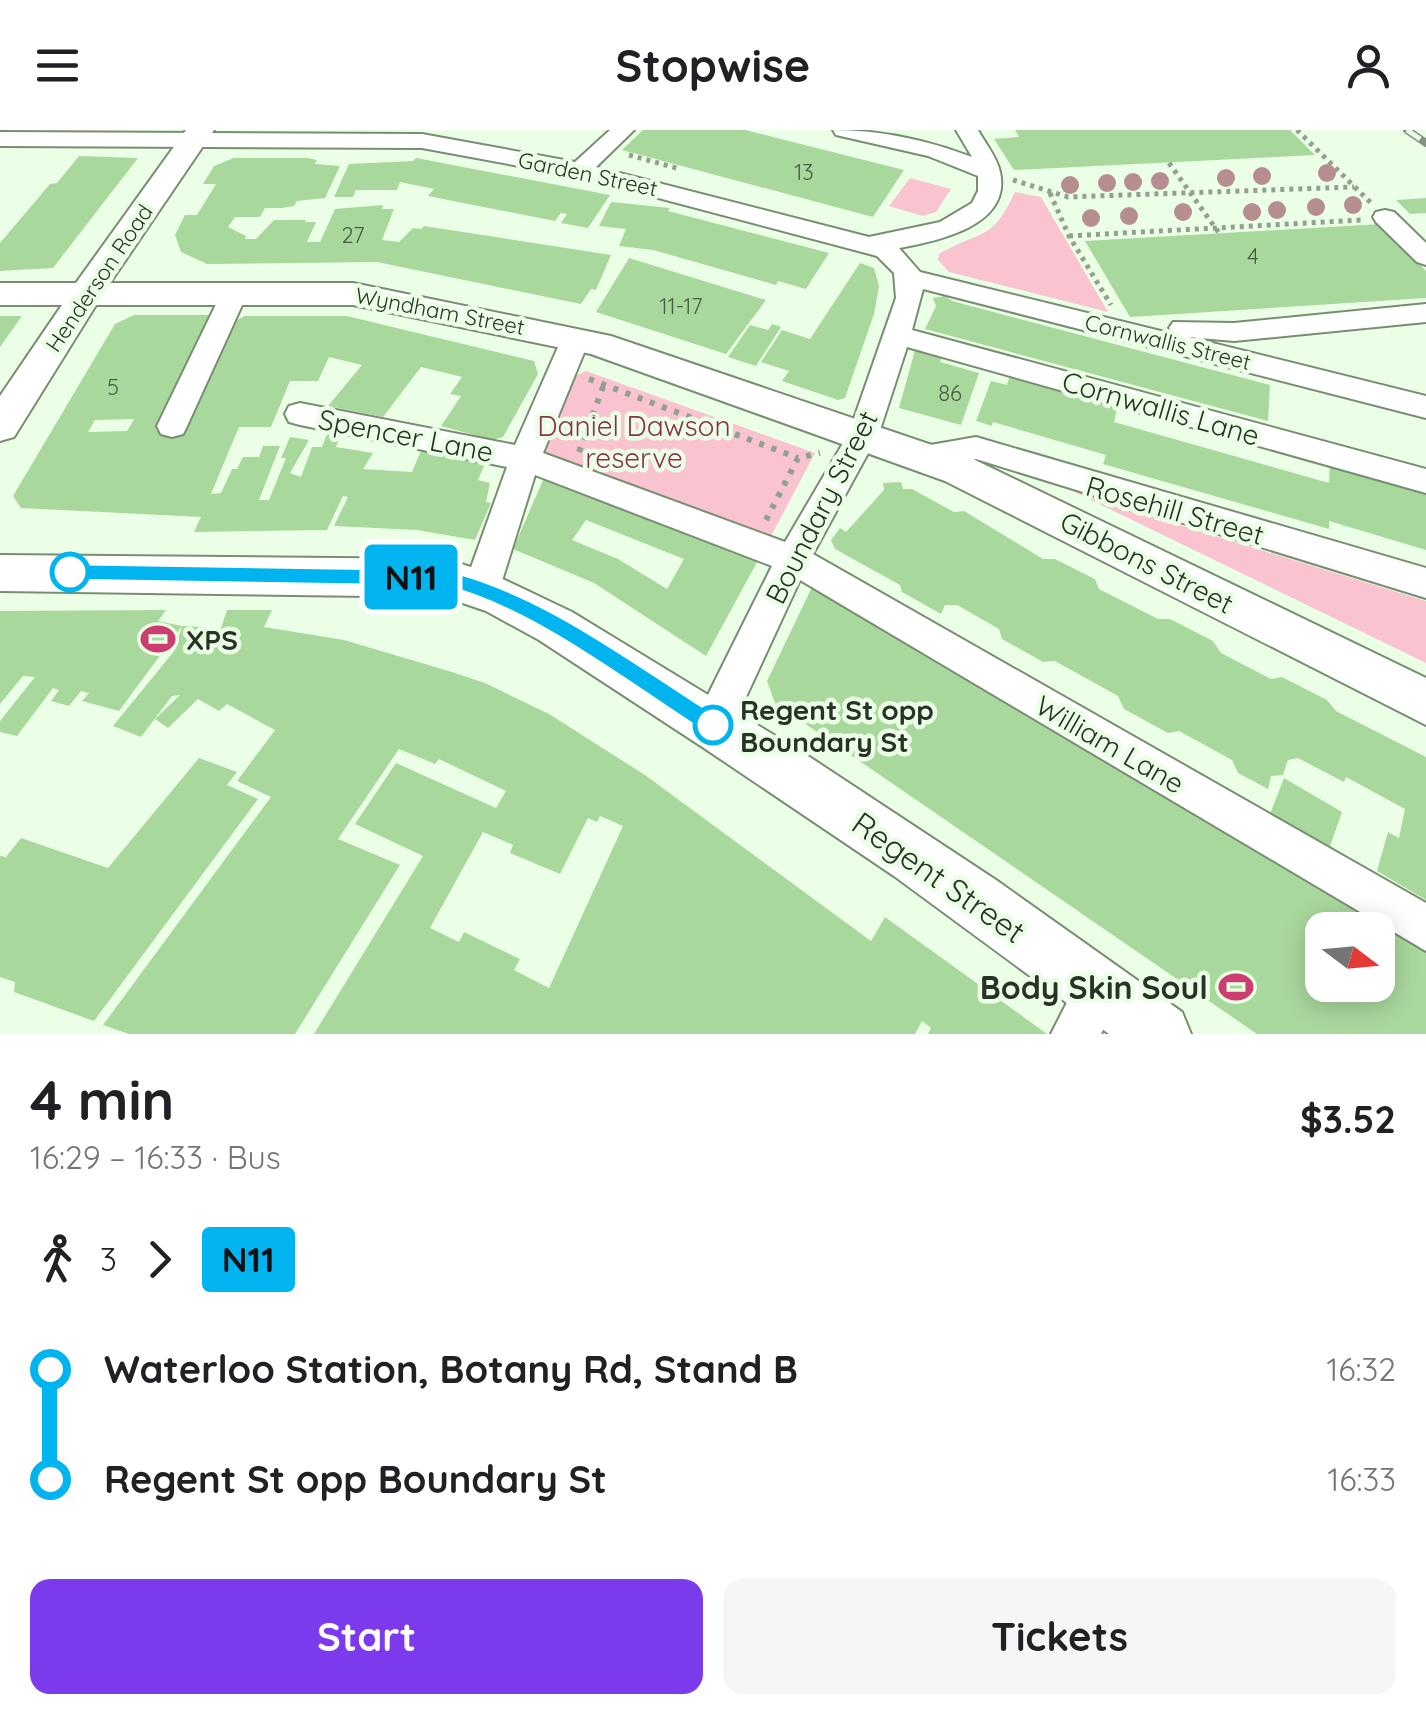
<!DOCTYPE html>
<html lang="en">
<head>
<meta charset="utf-8">
<style>
	:root { --surface:#fff; --page:#f6f6f6; --text:#202124; --muted:#757577; --accent:#7c3aed }
	body { margin:0; font-family:Quicksand,sans-serif; background:var(--page); color:var(--text); height:100vh; display:flex; flex-direction:column; font-size:38px; white-space:nowrap }
	* { box-sizing:border-box; margin:0 }
	p { font-size:32px; color:var(--muted) }
	.icon { flex:none; width:55px; height:55px; fill:none; stroke:currentColor; stroke-width:2; stroke-linecap:round; stroke-linejoin:round }
	.map { position:relative; height:904px; overflow:hidden }
	.details { display:flex; flex-direction:column; background:var(--surface); flex:1 }
	.details>* { flex:none }
	.badge { padding:0 20px; border-radius:8px; font-size:35px; line-height:65px }
	.needle { width:65px; rotate:106deg }
	.fabs { position:absolute; left:1305px; top:782px; display:grid; gap:20px }
	.fabs a { display:grid; place-items:center; width:90px; height:90px; border-radius:20px; background:var(--surface); box-shadow:0 5px 25px #0003; font-size:50px }
	.map>.badge { position:absolute; translate:-50% -50%; box-shadow:0 0 0 5px #fff }
	.legs { display:flex; align-items:center; gap:15px; height:110px; padding:0 30px; font-size:32px }
	.legs p { margin-inline-start:auto }
	.head { display:flex; align-items:center; justify-content:space-between; height:170px; padding:0 30px }
	h1 { font-size:55px; font-weight:700; line-height:75px }
	.cta { display:flex; gap:20px; margin-top:auto; padding:20px 30px }
	.cta a { flex:1; height:115px; border-radius:20px; background:var(--accent); color:#fff; font-size:40px; font-weight:700; line-height:115px; text-align:center }
	.cta a+a { background:var(--page); color:var(--text) }
	ul { padding:0 30px; list-style:none }
	li { display:flex; align-items:center; gap:35px; height:110px; font-size:38px }
	li i { display:grid; place-items:center; width:15px; height:100%; margin:0 12px; background:currentColor }
	li i::after { content:''; width:25px; height:25px; margin:-12px; border:8px solid; border-radius:50%; background:var(--surface) }
	li p { margin-inline-start:auto }
	li:first-child i { background:linear-gradient(#0000 50%,currentColor 0) }
	li:last-child i { background:linear-gradient(currentColor 50%,#0000 0) }
	header { display:flex; justify-content:space-between; align-items:center; height:130px; padding:0 30px; background:var(--surface); font-size:45px; font-weight:700 }
	.map>svg:first-child { display:block }
</style>
</head>
<body>
<header><svg class="icon" aria-label="menu" viewBox="0 0 24 24"><path d="M4 6h16M4 12h16M4 18h16"/></svg>Stopwise<svg class="icon" aria-label="person" viewBox="0 0 24 24"><circle cx="12" cy="8" r="4"/><path d="M4 21q1-7 8-7t8 7"/></svg></header>
<div class="map">
<svg width="1426" height="904" viewBox="0 0 1426 904">
	<rect width="100%" height="100%" fill="#ebffe6"/>
	<!-- green -->
	<g fill="#f9c4d0">
		<polygon points="910,48 951,59 936,82 923,86 889,76"/>
		<path d="M1015,62l26,5 67,115 -159,-40 -11,-12 1,-6c43,-25 52,-11 76,-62z"/>
		<polygon points="586,241 815,323 769,410 548,333 542,322 575,246"/>
		<polygon points="1052,351 1138,382 1426,471 1426,533"/>
	</g>
	<!-- building -->
	<g fill="#a9d89d" fill-rule="evenodd">
		<polygon points="643,0 745,0 904,40 873,87 622,20"/>
		<polygon points="1015,0 1290,0 1315,25 1014,40 994,9 1019,7"/>
		<polygon points="79,26 138,28 53,138 0,141 0,113 50,54 57,53"/>
		<polygon points="234,28 307,28 317,30 315,34 340,36 325,68 297,71 294,76 282,78 265,78 260,87 235,87 228,97 246,106 245,109 256,109 274,90 306,90 305,92 316,92 307,112 320,112 335,79 383,75 382,79 394,79 382,110 399,112 413,98 421,99 424,96 611,125 596,160 591,159 581,174 377,132 207,134 181,122 175,105 185,85 197,85 216,54 203,54 214,36"/>
		<polygon points="416,28 610,65 588,98 561,93 567,84 561,83 555,91 428,66 434,59 400,52 397,60 356,60 353,67 334,67 349,34 413,31"/>
		<polygon points="1426,68 1426,83 1410,84 1396,70"/>
		<polygon points="611,72 670,78 668,81 829,123 806,159 778,151 776,155 653,120 619,116 626,99 599,96"/>
		<polygon points="1381,94 1426,141 1426,168 1130,187 1085,111"/>
		<polygon points="629,128 766,170 726,224 596,182"/>
		<polygon points="860,133 874,138 879,156 874,184 845,268 838,270 782,251 789,241 761,232 782,200 810,209"/>
		<polygon points="945,166 952,171 1270,255 1268,291 925,199 936,176 933,168"/>
		<path d="M134,185h80l-58,115 30,-1 47,-107 12,-6h102l187,45 4,13 -35,63 -11,3 -51,-14 20,-30 -11,-2 12,-17 -41,-10 -38,50 -55,-11 34,-41 -33,-8 -11,24h-28l-19,46h-32l-28,67 10,-1 11,-24h5l6,-12h16l4,-11h17l-21,54h10l17,-42h-5l9,-21 19,3 -19,33 11,4 11,-30h10l6,-16h14l-6,16 37,6 -10,16 49,3 11,-26 64,13 -9,21 12,3 -4,19 5,1 -16,37 -58,-10 -83,-4 14,-29 -5,-1 -16,34 -133,2 7,-15 -180,-9 -8,-12 102,-172zM134,289l-7,12 -39,1 7,-12z"/>
		<polygon points="0,186 22,186 0,217"/>
		<polygon points="772,194 781,197 756,236 728,227 750,195 768,200"/>
		<polygon points="916,217 943,225 940,232 979,243 961,295 899,278"/>
		<polygon points="1011,241 1119,270 1114,292 1329,353 1330,329 1426,356 1426,420 1329,391 1329,399 1103,334 1106,325 993,292 992,296 976,291 991,251 1007,255"/>
		<path d="M547,341l215,82 -56,103 -112,-73 -81,-34zM586,390l98,39 -17,30 -49,-30 -46,-19z"/>
		<polygon points="901,352 903,359 912,359 954,382 964,381 1043,429 1055,429 1095,449 1099,459 1158,489 1170,489 1213,511 1221,523 1271,549 1282,547 1327,570 1336,581 1426,627 1426,770 1377,741 1388,702 1399,708 1405,679 1346,647 1344,652 1298,628 1288,630 1283,645 1271,646 1268,659 1238,643 1232,630 1179,601 1168,603 1124,579 1118,566 1055,531 1043,532 1002,509 999,499 957,475 945,475 941,484 902,462 900,455 835,419 831,410 840,398 846,402 884,360 883,353"/>
		<path d="M814,453l612,360v91h-169l-482,-331 -8,-22zM1322,800h56v55h-56z"/>
		<polygon points="166,480 158,491 182,496 119,581 82,571 89,563 81,561 69,576 51,571 59,560 53,558 17,606 0,602 0,591 35,547 23,546 0,574 0,481"/>
		<path d="M227,480h45l-8,17 80,13 108,32 33,11 64,31 96,61 226,166 14,-24 162,117h-119l3,-6 -9,-7 -7,13h-601l109,-178 -68,-32 41,-61 100,45 10,-17 -67,-32 -4,5 -36,-15 -61,90 62,26 -105,169h-166l-26,-9 168,-228 -34,-16 38,-51 -48,-26 -8,7 -21,-12 -30,29 -13,-9 25,-24 -8,1 -31,41 -28,-11 62,-76 7,-24 39,2zM600,686l23,10 -74,162 -35,-18 6,-11 -56,-27 -5,10 -29,-14 53,-96 30,13 -3,8 50,21 28,-56 9,4z"/>
		<polygon points="199,628 237,642 227,655 258,669 94,891 14,862 15,852 0,847 0,726 6,727 21,708 108,738"/>
		<polygon points="1284,648 1342,682 1327,725 1268,689"/>
	</g>
	<g fill="none" stroke-linecap="round" stroke-linejoin="round">
		<!-- minor casing -->
		<g stroke="#788e72" stroke-width="4">
			<g id="minor">
				<path d="M610,0h24l-38,37 273,70 71,-15 32,-19 6,-12v-15l-50,-20 -92,-21 -3,-5c48,0 94,10 139,27l-16,-27h22c7,13 19,27 22,42 12,54 -63,69 -101,76l21,24 253,62 -4,-6 4,-6 61,1 192,-19v18l-192,19 -46,-4 238,59v22l-503,-129 -11,41 514,139v24l-519,-146 -28,86 -66,121 613,349v48l-626,-371 -73,158 -14,5 -14,-5 -6,-13 79,-159 -237,-91 -35,112 -6,10 -12,5 -12,-5 -6,-10 43,-120 -207,-42 -11,-3 -4,-8 4,-8 11,-3 215,42 47,-107 4,-6h20l4,6 -47,115 242,89 64,-109 47,-135 -2,-25 -17,-17 -298,-79 -157,-29 -422,-2v-14l422,2 153,28z"/>
				<polygon points="1385,80 1394,82 1426,113 1426,135 1417,132 1376,92 1373,87 1376,82"/>
				<polygon points="235,154 248,162 187,296 183,304 172,307 161,304 157,296 222,162"/>
				<polygon points="976,307 1426,438 1426,468 976,329 924,338 913,334 908,326 913,318"/>
				<polygon points="1100,834 1117,841 1124,858 1101,904 1051,904 1083,841"/>
			</g>
		</g>
		<!-- major casing -->
		<g stroke="#788e72" stroke-width="4">
			<g id="major">
				<polygon points="186,0 214,0 110,153 353,153 611,206 973,329 1426,548 1426,595 945,351 591,224 353,175 96,175 14,307 0,311 0,266 62,175 0,175 0,153 76,153"/>
				<polygon points="0,425 445,429 490,443 572,482 805,624 996,750 1182,882 1191,904 1109,904 894,746 704,618 539,510 486,481 445,467 0,461"/>
			</g>
		</g>
		<!-- path-far1 -->
		<g stroke="#92a18f" stroke-width="5" stroke-dasharray="4 5" stroke-linecap="butt">
			<polyline points="1297,0 1371,73"/>
			<polyline points="629,25 680,39"/>
			<polyline points="1169,33 1219,103"/>
			<polyline points="1013,50 1068,67 1354,57"/>
			<polyline points="1050,63 1069,106 1111,175"/>
			<polyline points="1069,106 1361,90"/>
		</g>
		<!-- path -->
		<g stroke="#92a18f" stroke-width="6" stroke-dasharray="5 8" stroke-linecap="butt">
			<polyline points="589,249 798,328"/>
			<polyline points="579,322 603,257"/>
			<polyline points="766,390 798,328 820,323"/>
		</g>
		<!-- minor -->
		<use href="#minor" fill="#fff" fill-rule="evenodd"/>
		<!-- major -->
		<use href="#major" fill="#fff" fill-rule="evenodd"/>
		<!-- rail casing -->
		<g stroke="#859382" stroke-width="8">
			<polyline id="rail" points="1407,0 1426,13"/>
		</g>
		<!-- rail -->
		<use href="#rail" stroke="#ebffe6" stroke-width="5" stroke-dasharray="16" stroke-linecap="butt"/>
	</g>
	<!-- trees -->
	<g fill="#b68e92">
		<circle cx="1327" cy="43" r="9"/>
		<circle cx="1262" cy="46" r="9"/>
		<circle cx="1226" cy="48" r="9"/>
		<circle cx="1160" cy="51" r="9"/>
		<circle cx="1133" cy="52" r="9"/>
		<circle cx="1107" cy="53" r="9"/>
		<circle cx="1070" cy="55" r="9"/>
		<circle cx="1353" cy="75" r="9"/>
		<circle cx="1316" cy="77" r="9"/>
		<circle cx="1277" cy="80" r="9"/>
		<circle cx="1183" cy="82" r="9"/>
		<circle cx="1252" cy="82" r="9"/>
		<circle cx="1129" cy="86" r="9"/>
		<circle cx="1091" cy="88" r="9"/>
	</g>
	<!-- line-1 -->
	<path fill="#00b5ef" stroke="#fff" stroke-width="2.5" d="M70,434l375,6c100,24 189,94 275,148l4,7 -4,7 -7,3 -8,-3c-77,-49 -172,-124 -260,-146l-375,-6 -9,-8z"/>
	<!-- icons -->
	<defs>
		<g id="stadium-bare" transform="scale(2.7)"><path d="M0-5a6.5 5 0 1 0 0 10a6.5 5 0 1 0 0-10ZM-3.5-1.8h7v3.6h-7Z" fill="#cb3e6f" stroke="#ebffe6" stroke-width="2.5" paint-order="stroke"/></g>
	</defs>
	<g fill-rule="evenodd">
		<use href="#stadium-bare" x="158" y="509"/>
		<use href="#stadium-bare" x="1236" y="857"/>
	</g>
	<!-- markers -->
	<g fill="#fff" stroke="#00b5ef" stroke-width="5">
		<circle cx="70" cy="442" r="18"/>
		<circle cx="713" cy="595" r="18"/>
	</g>
	<g text-anchor="middle" dominant-baseline="central" stroke-width="9" stroke-linejoin="round" paint-order="stroke">
		<!-- number labels -->
		<g font-size="22" fill="#495c44">
			<text x="804" y="42">13</text>
			<text x="353" y="105">27</text>
			<text x="1253" y="126">4</text>
			<text x="681" y="176">11-17</text>
			<text x="113" y="257">5</text>
			<text x="950" y="263">86</text>
		</g>
		<!-- far-street labels -->
		<g font-size="22" fill="#293227" stroke="#ebffe6">
			<text transform="translate(588 44) rotate(12)">Garden Street</text>
			<text transform="translate(99 148) rotate(-56)">Henderson Road</text>
			<text transform="translate(440 181) rotate(11)">Wyndham Street</text>
			<text transform="translate(1168 212) rotate(14)">Cornwallis Street</text>
		</g>
		<!-- street labels -->
		<g font-size="28" fill="#293227" stroke="#ebffe6">
			<text transform="translate(1161 278) rotate(16)">Cornwallis Lane</text>
			<text transform="translate(406 305) rotate(11)">Spencer Lane</text>
			<text transform="translate(821 377) rotate(-63)">Boundary Street</text>
			<text transform="translate(1175 380) rotate(16)">Rosehill Street</text>
			<text transform="translate(1147 432) rotate(27)">Gibbons Street</text>
			<text transform="translate(1110 614) rotate(30)">William Lane</text>
		</g>
		<!-- park labels -->
		<g font-size="28" fill="#8a314e" stroke="#ebffe6">
			<text x="634" y="295">Daniel Dawson<tspan x="634" dy="32">reserve</tspan></text>
		</g>
		<!-- poi labels -->
		<g font-size="28" font-weight="bold" fill="#293227" stroke="#ebffe6" text-anchor="start">
			<text x="186" y="509">XPS</text>
		</g>
		<!-- stop labels -->
		<g font-size="28" font-weight="bold" fill="#293227" stroke="#ebffe6" text-anchor="start">
			<text x="740" y="579">Regent St opp<tspan x="740" dy="32">Boundary St</tspan></text>
		</g>
		<!-- near-street labels -->
		<g font-size="32" fill="#293227" stroke="#ebffe6">
			<text transform="translate(939 747) rotate(35)">Regent Street</text>
		</g>
		<!-- near-poi labels -->
		<g font-size="32" font-weight="bold" fill="#293227" stroke="#ebffe6" text-anchor="end">
			<text x="1208" y="857">Body Skin Soul</text>
		</g>
	</g>
</svg>
<div class="fabs">
<a><svg class="needle" viewBox="-14 -14 28 28"><path d="M0-13l5 13h-10z" fill="#e53935"/><path d="M0 13l5-13h-10z" fill="#757577"/></svg></a>
</div>
<b class="badge" style="left:411px;top:447px;background:#00b5ef;color:#111">N11</b>
</div>
<section class="details">
<div class="head"><div><h1>4 min</h1><p>16:29 – 16:33 · Bus</p></div><b>$3.52</b></div>
<div class="legs"><svg class="icon" aria-label="walk" viewBox="0 0 24 24"><circle cx="13" cy="4" r="2"/><path d="M13 8l-2 6 4 7M11 14l-3 7M7 12l3-4h3l4 4"/></svg>3<svg class="icon" aria-label="forward" viewBox="0 0 24 24"><path d="M9 5l7 7-7 7"/></svg><b class="badge" style="background:#00b5ef;color:#111">N11</b></div>
<ul>
<li><i style="color:#00b5ef"></i><b>Waterloo Station, Botany Rd, Stand B</b><p>16:32</p></li>
<li><i style="color:#00b5ef"></i><b>Regent St opp Boundary St</b><p>16:33</p></li>
</ul>
<div class="cta"><a>Start</a><a>Tickets</a></div>
</section>
</body>
</html>
